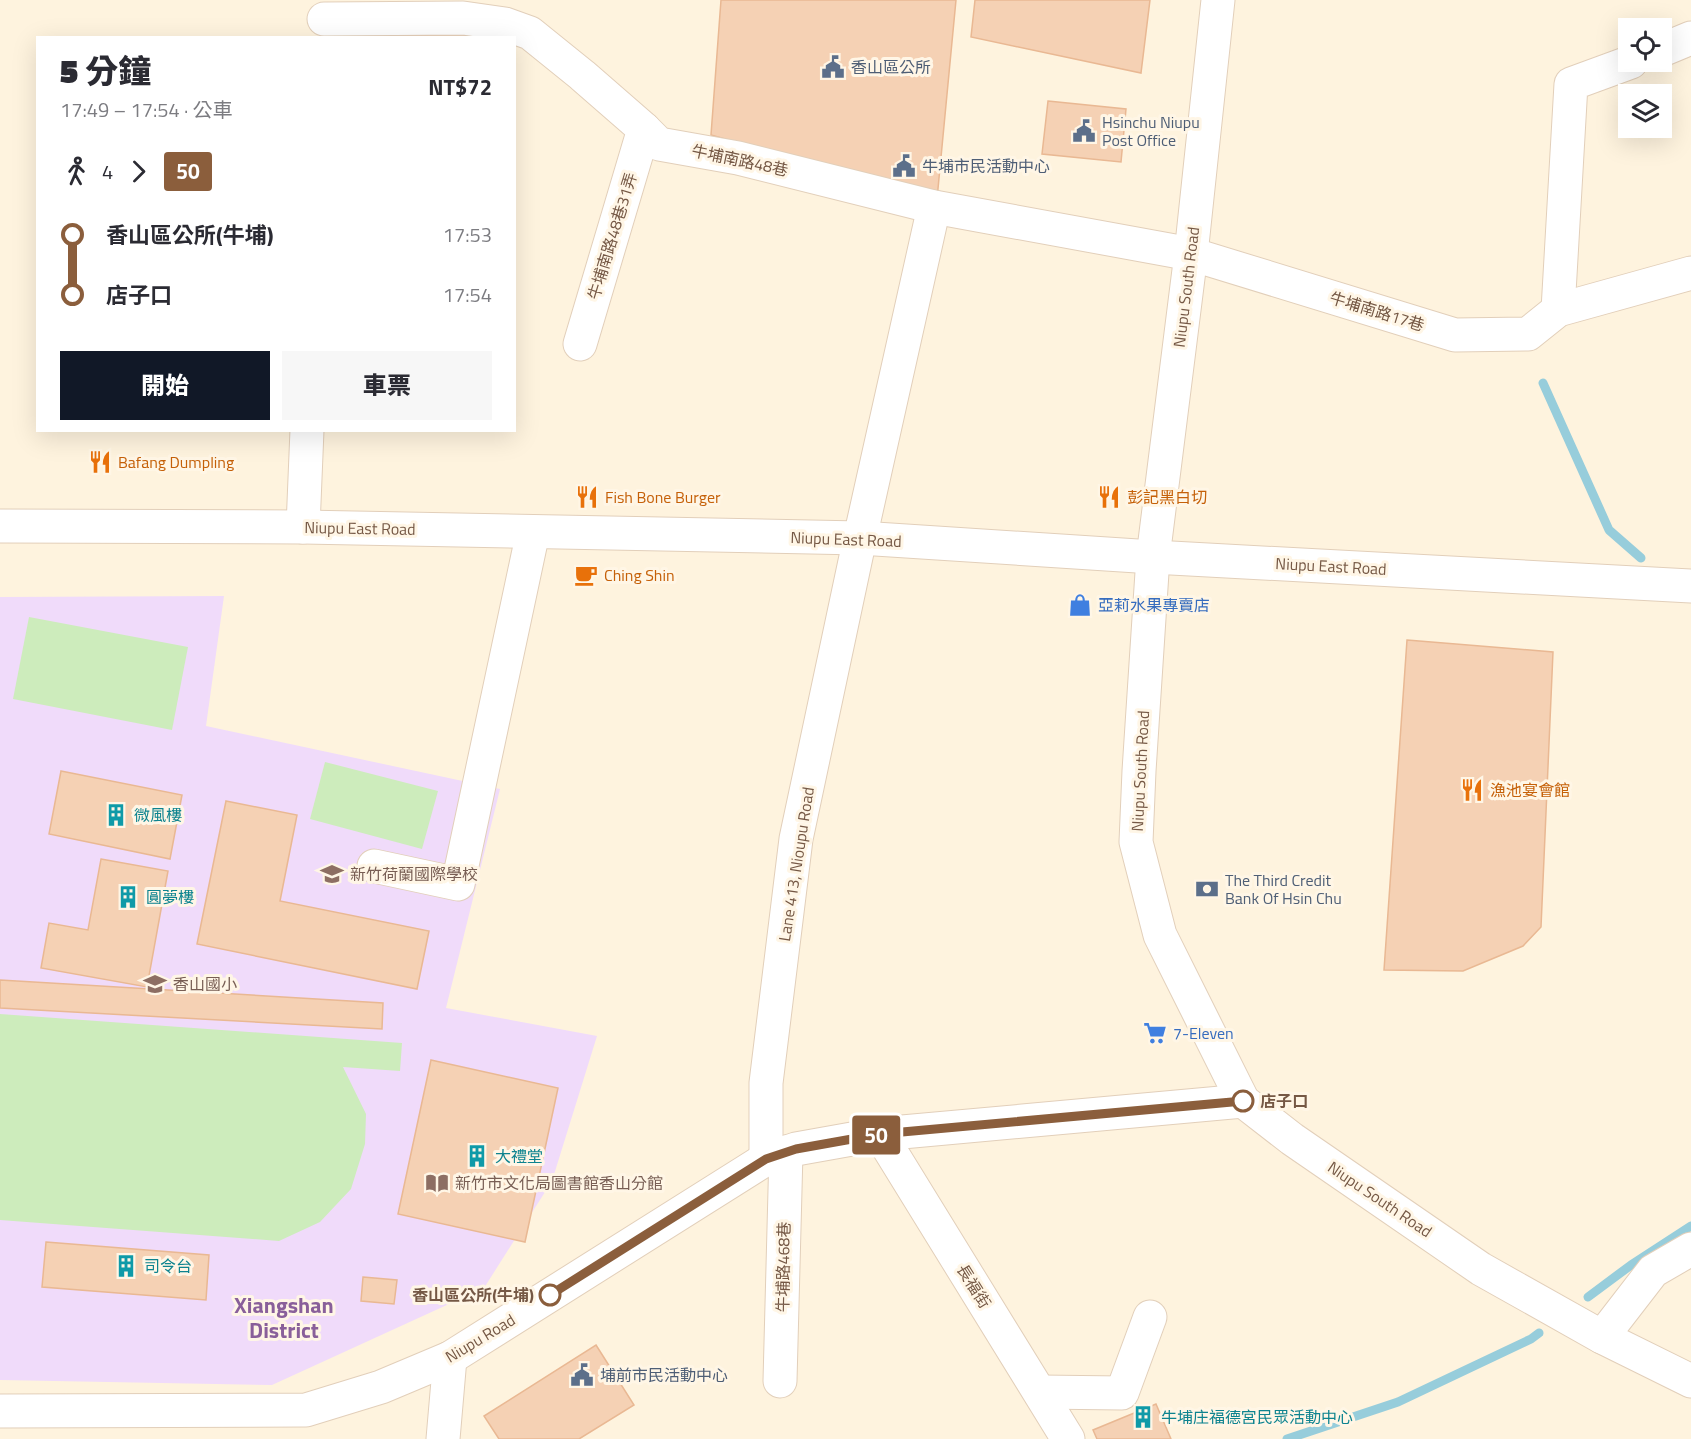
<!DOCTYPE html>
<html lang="zh-TW">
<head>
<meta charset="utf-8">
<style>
	:root { --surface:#fff; --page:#f7f7f7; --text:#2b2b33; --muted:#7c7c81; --accent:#111827 }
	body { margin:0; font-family:"Titillium Web","Noto Sans TC",sans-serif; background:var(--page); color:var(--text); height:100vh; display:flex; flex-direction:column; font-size:22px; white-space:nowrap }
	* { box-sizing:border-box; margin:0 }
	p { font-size:20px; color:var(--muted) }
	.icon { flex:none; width:33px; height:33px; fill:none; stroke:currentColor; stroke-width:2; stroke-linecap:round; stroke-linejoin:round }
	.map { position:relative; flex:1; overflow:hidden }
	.sheet { position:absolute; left:36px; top:36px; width:480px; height:396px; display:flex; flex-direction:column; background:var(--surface); border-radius:0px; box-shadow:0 6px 24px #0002 }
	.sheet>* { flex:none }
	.badge { padding:0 12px; border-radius:4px; font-size:21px; line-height:39px }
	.controls { position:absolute; left:1618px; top:18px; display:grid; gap:12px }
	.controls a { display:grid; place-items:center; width:54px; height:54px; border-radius:0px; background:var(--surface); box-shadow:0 6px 24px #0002; font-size:30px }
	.map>.badge { position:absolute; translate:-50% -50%; box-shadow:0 0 0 3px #fff }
	.legs { display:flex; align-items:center; gap:9px; height:66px; padding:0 24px; font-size:20px }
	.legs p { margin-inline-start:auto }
	.summary { display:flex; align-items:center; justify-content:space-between; height:102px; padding:0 24px }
	h1 { font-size:33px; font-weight:800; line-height:45px }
	.primary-button { display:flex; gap:12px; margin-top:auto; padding:12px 24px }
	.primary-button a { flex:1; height:69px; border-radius:0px; background:var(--accent); color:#fff; font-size:24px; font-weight:800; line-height:69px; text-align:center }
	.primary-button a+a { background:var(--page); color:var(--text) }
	ul { padding:0 24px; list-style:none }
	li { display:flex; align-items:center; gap:21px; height:60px; font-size:22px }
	li i { display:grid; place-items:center; width:9px; height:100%; margin:0 8px; background:currentColor }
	li i::after { content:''; width:15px; height:15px; margin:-8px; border:4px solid; border-radius:50%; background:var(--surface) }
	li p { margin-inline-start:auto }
	li:first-child i { background:linear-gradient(#0000 50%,currentColor 0) }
	li:last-child i { background:linear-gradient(currentColor 50%,#0000 0) }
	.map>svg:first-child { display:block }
</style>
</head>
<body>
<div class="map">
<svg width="1691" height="1439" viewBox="0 0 1691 1439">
	<rect width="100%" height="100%" fill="#fef3de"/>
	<!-- education -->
	<polygon fill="#f0dbfa" points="224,596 206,726 500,789 446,1008 597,1036 552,1181 484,1288 272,1385 0,1380 0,597"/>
	<!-- green -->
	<g fill="#cdecbc">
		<polygon points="29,617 188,647 172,730 13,699"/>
		<polygon points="325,762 438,791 422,849 310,819"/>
		<polygon points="0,1014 402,1043 400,1071 343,1067 366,1114 365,1144 351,1189 320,1222 279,1241 0,1220"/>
	</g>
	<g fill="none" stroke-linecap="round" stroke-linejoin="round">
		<!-- stream -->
		<g stroke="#97cddb" stroke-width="9">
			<polyline points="1543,383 1609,530 1641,558"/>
			<polyline points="1588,1297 1631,1265 1691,1226"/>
			<polyline points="1287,1439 1398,1402 1531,1339 1539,1333"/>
		</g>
	</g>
	<!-- building -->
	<g fill="#f5d1b4" stroke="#e9b893" stroke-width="1.5">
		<polygon points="721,0 956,0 937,199 711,135"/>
		<polygon points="975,0 1150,0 1141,73 971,37"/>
		<polygon points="345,22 499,38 344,38"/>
		<polygon points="1048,101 1126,109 1121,162 1042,154"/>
		<polygon points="1407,640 1553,652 1541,927 1523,946 1463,971 1384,970"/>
		<polygon points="61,771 182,795 170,859 49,834"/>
		<polygon points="226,801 297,815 280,901 429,931 417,989 197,944"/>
		<polygon points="101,859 168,871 147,987 41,968 49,923 88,930"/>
		<polygon points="0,980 383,1003 382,1029 0,1008"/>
		<polygon points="431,1060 558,1088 525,1242 398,1214"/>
		<polygon points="46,1242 209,1255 206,1300 42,1287"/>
		<polygon points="363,1277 397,1280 394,1304 361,1301"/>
		<polygon points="596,1345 634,1405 579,1439 499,1439 484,1416"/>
		<polygon points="1156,1404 1171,1439 1097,1439 1093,1430"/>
	</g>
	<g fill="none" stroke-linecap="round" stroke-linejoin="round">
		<!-- minor casing -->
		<g stroke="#e2cfba" stroke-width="35">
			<g id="minor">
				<polyline points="1218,0 1191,254 1153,557 1139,771 1136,842 1160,935 1243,1101 1292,1139 1481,1269 1602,1337 1691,1381"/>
				<polyline points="324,19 463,18 505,24 530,33 582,75 644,129 659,144 738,158 934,207 1191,254 1455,335 1528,334 1558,310 1691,273"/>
				<polyline points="1662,50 1691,38"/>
				<polyline points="1558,310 1571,84 1631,62"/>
				<polyline points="580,344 644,129"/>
				<polyline points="0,526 303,527 860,538 1153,557 1691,586"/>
				<polyline points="303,527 307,430"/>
				<polyline points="374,866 458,884 533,532"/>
				<polyline points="880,1134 1068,1439"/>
				<polyline points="766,1159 766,1083 796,839 860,538 934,207"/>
				<polyline points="1602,1337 1653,1271 1691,1249"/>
				<polyline points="780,1381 786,1152"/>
				<polyline points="1040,1392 1122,1393 1150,1317"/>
				<polyline points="0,1411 306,1410 381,1387 450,1358 766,1159 796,1149 880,1134 1243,1101"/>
				<polyline points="443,1439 450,1358"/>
			</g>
		</g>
		<!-- minor -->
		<use href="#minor" stroke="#fff" stroke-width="33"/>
	</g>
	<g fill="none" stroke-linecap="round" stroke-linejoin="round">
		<!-- line-1 casing -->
		<g stroke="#fff" stroke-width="14">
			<polyline id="line-1" points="550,1295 766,1159 796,1149 880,1134 1243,1101"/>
		</g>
		<!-- line-1 -->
		<use href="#line-1" stroke="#8b5e3c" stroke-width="9"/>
	</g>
	<!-- icons -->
	<defs>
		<g id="civic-bare" transform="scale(1.8)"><path d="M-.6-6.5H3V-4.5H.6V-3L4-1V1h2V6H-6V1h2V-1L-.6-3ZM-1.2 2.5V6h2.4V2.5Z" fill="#5c6f8a" stroke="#fff6e6" stroke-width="2.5" paint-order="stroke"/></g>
		<g id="restaurant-bare" transform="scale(1.8)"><path d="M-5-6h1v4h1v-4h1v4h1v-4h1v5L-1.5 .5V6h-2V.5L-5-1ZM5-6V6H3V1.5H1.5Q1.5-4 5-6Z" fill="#e8710a" stroke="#fff6e6" stroke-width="2.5" paint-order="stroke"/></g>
		<g id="cafe-bare" transform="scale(1.8)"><path d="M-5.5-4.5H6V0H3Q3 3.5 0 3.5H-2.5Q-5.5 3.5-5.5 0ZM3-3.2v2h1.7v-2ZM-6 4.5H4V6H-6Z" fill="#e8710a" stroke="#fff6e6" stroke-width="2.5" paint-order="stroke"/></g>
		<g id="shop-bare" transform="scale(1.8)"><path d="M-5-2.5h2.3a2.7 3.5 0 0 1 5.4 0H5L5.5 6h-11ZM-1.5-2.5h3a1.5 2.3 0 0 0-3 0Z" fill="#3f7fe0" stroke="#fff6e6" stroke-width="2.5" paint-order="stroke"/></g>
		<g id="building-bare" transform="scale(1.8)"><path d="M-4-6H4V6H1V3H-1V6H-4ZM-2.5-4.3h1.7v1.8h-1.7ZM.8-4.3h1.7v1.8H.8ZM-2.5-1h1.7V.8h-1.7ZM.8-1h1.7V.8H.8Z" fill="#0f9aa8" stroke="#fff6e6" stroke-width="2.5" paint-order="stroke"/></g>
		<g id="school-bare" transform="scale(1.8)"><path d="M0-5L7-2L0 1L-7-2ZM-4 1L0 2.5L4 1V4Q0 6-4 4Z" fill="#8d6e63" stroke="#fff6e6" stroke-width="2.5" paint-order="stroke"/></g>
		<g id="bank-bare" transform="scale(1.8)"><path d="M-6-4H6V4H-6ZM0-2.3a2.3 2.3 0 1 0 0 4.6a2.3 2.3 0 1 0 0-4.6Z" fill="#5c6f8a" stroke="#fff6e6" stroke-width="2.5" paint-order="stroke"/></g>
		<g id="supermarket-bare" transform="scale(1.8)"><path d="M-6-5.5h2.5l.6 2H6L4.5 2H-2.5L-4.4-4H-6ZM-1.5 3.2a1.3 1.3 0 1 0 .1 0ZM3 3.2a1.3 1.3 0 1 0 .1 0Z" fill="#3f7fe0" stroke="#fff6e6" stroke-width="2.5" paint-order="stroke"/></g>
		<g id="library-bare" transform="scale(1.8)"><path d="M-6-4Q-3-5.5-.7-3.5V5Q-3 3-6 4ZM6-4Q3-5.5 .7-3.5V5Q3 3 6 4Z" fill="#8d6e63" stroke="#fff6e6" stroke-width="2.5" paint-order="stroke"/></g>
	</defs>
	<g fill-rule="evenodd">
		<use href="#civic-bare" x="833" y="67"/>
		<use href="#civic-bare" x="1084" y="131"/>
		<use href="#civic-bare" x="904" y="166"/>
		<use href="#restaurant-bare" x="100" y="462"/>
		<use href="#restaurant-bare" x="587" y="497"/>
		<use href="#restaurant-bare" x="1109" y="497"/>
		<use href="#cafe-bare" x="586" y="575"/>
		<use href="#shop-bare" x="1080" y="605"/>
		<use href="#restaurant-bare" x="1472" y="790"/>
		<use href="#building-bare" x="116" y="815"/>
		<use href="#school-bare" x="332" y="874"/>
		<use href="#bank-bare" x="1207" y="889"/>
		<use href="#building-bare" x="128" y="897"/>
		<use href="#school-bare" x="155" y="984"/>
		<use href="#supermarket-bare" x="1155" y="1033"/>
		<use href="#building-bare" x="477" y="1156"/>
		<use href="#library-bare" x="437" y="1183"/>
		<use href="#building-bare" x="126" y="1266"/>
		<use href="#civic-bare" x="582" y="1375"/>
		<use href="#building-bare" x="1143" y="1417"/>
	</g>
	<!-- markers -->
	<g fill="#fff" stroke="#8b5e3c" stroke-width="3">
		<circle cx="1243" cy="1101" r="10"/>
		<circle cx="550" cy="1295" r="10"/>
	</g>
	<g text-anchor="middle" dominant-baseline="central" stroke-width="6" stroke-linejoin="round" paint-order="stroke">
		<!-- service labels -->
		<g font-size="16" fill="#4e5e75" stroke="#fff6e6" text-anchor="start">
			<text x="851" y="67">香山區公所</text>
			<text x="1102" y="122">Hsinchu Niupu<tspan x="1102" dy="18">Post Office</tspan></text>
			<text x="922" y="166">牛埔市民活動中心</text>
			<text x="1225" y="880">The Third Credit<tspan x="1225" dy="18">Bank Of Hsin Chu</tspan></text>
			<text x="600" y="1375">埔前市民活動中心</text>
		</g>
		<!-- street labels -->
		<g font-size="16" fill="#755845" stroke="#fff6e6">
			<text transform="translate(740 160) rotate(12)">牛埔南路48巷</text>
			<text transform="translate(612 236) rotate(-73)">牛埔南路48巷31弄</text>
			<text transform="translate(1186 287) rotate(-83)">Niupu South Road</text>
			<text transform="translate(1377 311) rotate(17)">牛埔南路17巷</text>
			<text transform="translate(360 528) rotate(1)">Niupu East Road</text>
			<text transform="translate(846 539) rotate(2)">Niupu East Road</text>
			<text transform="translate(1331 566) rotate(3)">Niupu East Road</text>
			<text transform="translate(1140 771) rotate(-87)">Niupu South Road</text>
			<text transform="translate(796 864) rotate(-81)">Lane 413, Nioupu Road</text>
			<text transform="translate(1380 1199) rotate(34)">Niupu South Road</text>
			<text transform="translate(783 1267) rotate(-89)">牛埔路468巷</text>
			<text transform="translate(974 1286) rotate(58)">長福街</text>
			<text transform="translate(480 1338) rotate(-31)">Niupu Road</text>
		</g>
		<!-- food labels -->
		<g font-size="16" fill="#c56008" stroke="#fff6e6" text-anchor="start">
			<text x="118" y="462">Bafang Dumpling</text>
			<text x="605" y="497">Fish Bone Burger</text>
			<text x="1127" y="497">彭記黑白切</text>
			<text x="604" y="575">Ching Shin</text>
			<text x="1490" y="790">漁池宴會館</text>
		</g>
		<!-- shop labels -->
		<g font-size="16" fill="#366cbe" stroke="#fff6e6" text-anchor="start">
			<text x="1098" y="605">亞莉水果專賣店</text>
			<text x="1173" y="1033">7-Eleven</text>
		</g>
		<!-- culture labels -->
		<g font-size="16" fill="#0d838f" stroke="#fff6e6" text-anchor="start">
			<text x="134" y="815">微風樓</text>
			<text x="146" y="897">圓夢樓</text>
			<text x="495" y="1156">大禮堂</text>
			<text x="144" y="1266">司令台</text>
			<text x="1161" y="1417">牛埔庄福德宮民眾活動中心</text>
		</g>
		<!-- education labels -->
		<g font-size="16" fill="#785e54" stroke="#fff6e6" text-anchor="start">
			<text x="350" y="874">新竹荷蘭國際學校</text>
			<text x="173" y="984">香山國小</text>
			<text x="455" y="1183">新竹市文化局圖書館香山分館</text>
		</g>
		<!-- stop labels -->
		<g font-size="16" font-weight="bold" fill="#755845" stroke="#fff6e6" text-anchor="start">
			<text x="1260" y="1101">店子口</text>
			<text x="534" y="1295" text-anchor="end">香山區公所(牛埔)</text>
		</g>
		<!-- district labels -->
		<g font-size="22" font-weight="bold" fill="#895f9a" stroke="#fff6e6">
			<text x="284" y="1305">Xiangshan<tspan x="284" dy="25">District</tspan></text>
		</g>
	</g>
</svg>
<div class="controls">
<a><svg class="icon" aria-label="locate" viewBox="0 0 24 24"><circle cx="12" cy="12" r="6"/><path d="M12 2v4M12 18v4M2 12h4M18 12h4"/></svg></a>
<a><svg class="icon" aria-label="layers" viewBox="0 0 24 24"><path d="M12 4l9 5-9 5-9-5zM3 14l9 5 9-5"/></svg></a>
</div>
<b class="badge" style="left:876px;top:1135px;background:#8b5e3c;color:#fff">50</b>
<section class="sheet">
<div class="summary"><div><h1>5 分鐘</h1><p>17:49 – 17:54 · 公車</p></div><b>NT$72</b></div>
<div class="legs"><svg class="icon" aria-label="walk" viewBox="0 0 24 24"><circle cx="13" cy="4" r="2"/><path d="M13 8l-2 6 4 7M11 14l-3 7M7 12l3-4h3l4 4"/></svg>4<svg class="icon" aria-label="forward" viewBox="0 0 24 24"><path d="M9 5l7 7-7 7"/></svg><b class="badge" style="background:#8b5e3c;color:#fff">50</b></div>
<ul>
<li><i style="color:#8b5e3c"></i><b>香山區公所(牛埔)</b><p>17:53</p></li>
<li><i style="color:#8b5e3c"></i><b>店子口</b><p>17:54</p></li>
</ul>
<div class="primary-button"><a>開始</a><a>車票</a></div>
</section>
</div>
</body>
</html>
